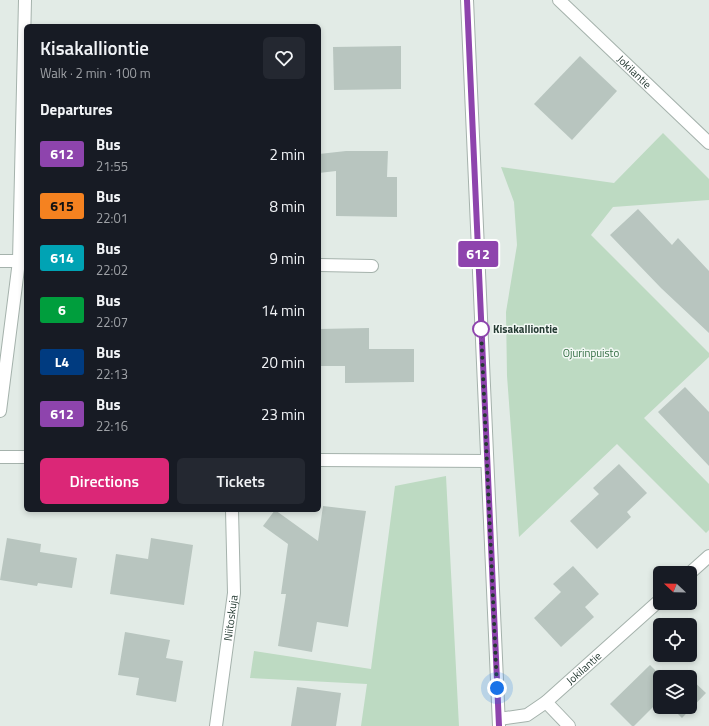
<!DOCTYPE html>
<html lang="en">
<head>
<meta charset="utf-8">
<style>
	:root { --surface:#171b24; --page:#242831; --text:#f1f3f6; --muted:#9ea1a6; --accent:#db2777 }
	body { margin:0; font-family:"Titillium Web",sans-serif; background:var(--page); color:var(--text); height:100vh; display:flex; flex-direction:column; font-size:15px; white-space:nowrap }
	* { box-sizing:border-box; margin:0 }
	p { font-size:13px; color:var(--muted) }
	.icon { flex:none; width:22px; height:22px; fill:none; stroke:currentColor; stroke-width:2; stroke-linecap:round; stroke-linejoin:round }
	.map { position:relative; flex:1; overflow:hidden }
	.sheet { position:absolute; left:24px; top:24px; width:297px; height:488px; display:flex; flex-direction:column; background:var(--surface); border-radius:6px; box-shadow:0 2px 6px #0003 }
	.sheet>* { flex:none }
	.badge { padding:0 8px; border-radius:3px; font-size:14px; line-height:26px }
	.needle { width:26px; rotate:292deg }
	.tools { position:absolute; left:653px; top:566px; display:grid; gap:8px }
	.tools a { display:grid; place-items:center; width:44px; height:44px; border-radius:6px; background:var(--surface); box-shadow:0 2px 6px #0003; font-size:20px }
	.you { position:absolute; width:20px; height:20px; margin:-10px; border:3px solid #fff; border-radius:50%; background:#1a73e8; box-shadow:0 0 0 6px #1a73e833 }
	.map>.badge { position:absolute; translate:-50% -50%; box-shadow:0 0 0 2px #fff }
	h2 { padding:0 16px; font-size:15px; line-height:36px }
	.round { display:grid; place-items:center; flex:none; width:42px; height:42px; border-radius:6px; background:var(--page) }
	.head { display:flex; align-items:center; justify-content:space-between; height:68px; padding:0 16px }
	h1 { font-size:19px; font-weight:600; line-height:30px }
	.cta { display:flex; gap:8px; margin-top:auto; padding:8px 16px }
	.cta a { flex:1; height:46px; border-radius:6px; background:var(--accent); color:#fff; font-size:16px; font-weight:600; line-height:46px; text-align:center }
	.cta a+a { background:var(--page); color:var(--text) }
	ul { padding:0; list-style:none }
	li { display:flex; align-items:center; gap:12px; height:52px; padding:0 16px }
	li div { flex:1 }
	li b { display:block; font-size:15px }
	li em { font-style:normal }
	li .badge { min-width:44px; font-weight:700; text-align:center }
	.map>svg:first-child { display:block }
</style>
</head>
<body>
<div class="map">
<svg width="709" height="726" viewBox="0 0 709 726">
	<rect width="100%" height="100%" fill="#e2ebe6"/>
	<!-- green -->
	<g fill="#bddac2">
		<polygon points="663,133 709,179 709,200 613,207 591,235 709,353 709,357 644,418 709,484 709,530 706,533 617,444 519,537 507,376 506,312 517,245 514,202 501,167 614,183"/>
		<polygon points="446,476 459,726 361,726 367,684 250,678 254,651 371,669 395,486"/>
	</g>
	<!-- building -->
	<g fill="#b8c5bf">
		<polygon points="401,46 401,89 334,90 333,47"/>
		<polygon points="580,56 617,91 572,140 534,104"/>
		<polygon points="346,151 388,151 387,177 397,177 397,217 336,216 336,171 319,173 319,154"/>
		<polygon points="638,209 672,245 678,238 709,271 709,333 661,288 610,235"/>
		<polygon points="369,328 369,349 414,349 414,382 345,383 345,366 319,366 319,329"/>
		<polygon points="685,387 709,412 709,466 658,412"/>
		<polygon points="619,464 647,493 627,512 631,517 597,549 570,521 599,494 593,488"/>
		<polygon points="323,506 366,511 348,627 317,622 312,652 278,646 286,594 281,594 288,544 263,526 275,510 318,541"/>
		<polygon points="7,538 41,544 40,552 77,558 72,588 38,583 37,586 0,580"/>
		<polygon points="151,538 193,545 184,605 110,594 116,554 148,559"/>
		<polygon points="573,566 599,594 585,607 594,617 561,647 534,618 561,592 553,584"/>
		<polygon points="125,632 170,640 166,658 183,661 176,702 136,695 139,678 118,675"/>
		<polygon points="650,665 662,677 660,677 660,700 634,726 632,726 610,704"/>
		<polygon points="690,678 706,693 682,718 671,707 690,707"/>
		<polygon points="297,687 341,693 336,726 291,726"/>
	</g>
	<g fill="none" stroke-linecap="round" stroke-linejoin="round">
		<!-- minor casing -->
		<g stroke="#a5b2ac" stroke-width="14">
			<g id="minor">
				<polyline points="467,0 499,726"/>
				<path id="s1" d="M559,0l150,143"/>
				<polyline points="0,261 26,261"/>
				<polyline points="319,265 372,266"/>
				<polyline points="0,411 19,261 25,0"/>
				<polyline points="0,457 26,457"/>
				<polyline points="319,460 487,461"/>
				<polyline points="690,573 709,556"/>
				<polyline points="546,702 569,726"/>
				<path id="s2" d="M499,719l28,-4 19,-13 114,-102"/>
				<path id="s3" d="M216,726l18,-133 -2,-83"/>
			</g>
		</g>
		<!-- minor -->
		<use href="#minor" stroke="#fff" stroke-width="12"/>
	</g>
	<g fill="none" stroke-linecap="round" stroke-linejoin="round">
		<!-- line casing -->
		<g stroke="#fff" stroke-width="9">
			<polyline id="line" points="467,0 499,726"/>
		</g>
		<!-- line -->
		<use href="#line" stroke="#8e44ad" stroke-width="6"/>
		<!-- walk -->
		<polyline stroke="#243a32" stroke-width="4" stroke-dasharray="0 7.2" points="481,329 497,688"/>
	</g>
	<!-- markers -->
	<circle fill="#fff" stroke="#8e44ad" stroke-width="2" cx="481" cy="329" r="8"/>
	<g text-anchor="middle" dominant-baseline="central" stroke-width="3" stroke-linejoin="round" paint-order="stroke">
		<!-- street labels -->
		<g font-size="11" fill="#243a32" stroke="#f2f8f4">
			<text stroke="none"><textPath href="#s1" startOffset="104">Jokilantie</textPath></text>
			<text stroke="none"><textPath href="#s3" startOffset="109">Niitoskuja</textPath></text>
			<text stroke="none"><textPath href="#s2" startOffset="102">Jokilantie</textPath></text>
		</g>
		<!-- stop labels -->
		<g font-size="11" font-weight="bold" fill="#243a32" stroke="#f2f8f4" text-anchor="start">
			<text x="493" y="329">Kisakalliontie</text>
		</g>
		<!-- park labels -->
		<g font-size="11" fill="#326d42" stroke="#f2f8f4">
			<text x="591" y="353">Ojurinpuisto</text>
		</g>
	</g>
</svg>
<div class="tools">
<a><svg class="needle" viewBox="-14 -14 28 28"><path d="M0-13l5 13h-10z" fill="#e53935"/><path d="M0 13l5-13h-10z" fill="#9ea1a6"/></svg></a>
<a><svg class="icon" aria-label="locate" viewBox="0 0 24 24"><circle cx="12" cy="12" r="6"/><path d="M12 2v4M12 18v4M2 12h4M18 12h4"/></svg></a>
<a><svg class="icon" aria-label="layers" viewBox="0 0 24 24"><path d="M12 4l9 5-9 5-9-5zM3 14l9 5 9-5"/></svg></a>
</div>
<div class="you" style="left:497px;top:688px"></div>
<b class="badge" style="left:478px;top:254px;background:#8e44ad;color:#fff">612</b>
<section class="sheet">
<div class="head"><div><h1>Kisakalliontie</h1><p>Walk · 2 min · 100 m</p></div><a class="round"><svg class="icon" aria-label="heart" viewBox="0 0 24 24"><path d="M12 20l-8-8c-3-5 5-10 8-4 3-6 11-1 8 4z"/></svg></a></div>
<h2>Departures</h2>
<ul>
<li><span class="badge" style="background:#8e44ad;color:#fff">612</span><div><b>Bus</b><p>21:55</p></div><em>2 min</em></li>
<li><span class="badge" style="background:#f58220;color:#111">615</span><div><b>Bus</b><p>22:01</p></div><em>8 min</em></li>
<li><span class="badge" style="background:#00a3b4;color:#fff">614</span><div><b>Bus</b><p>22:02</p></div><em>9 min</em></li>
<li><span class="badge" style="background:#009e3d;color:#fff">6</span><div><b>Bus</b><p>22:07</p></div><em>14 min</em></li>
<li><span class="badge" style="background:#003b80;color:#fff">L4</span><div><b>Bus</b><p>22:13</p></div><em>20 min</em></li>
<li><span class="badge" style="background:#8e44ad;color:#fff">612</span><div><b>Bus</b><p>22:16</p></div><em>23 min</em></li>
</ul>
<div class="cta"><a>Directions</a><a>Tickets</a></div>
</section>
</div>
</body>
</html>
